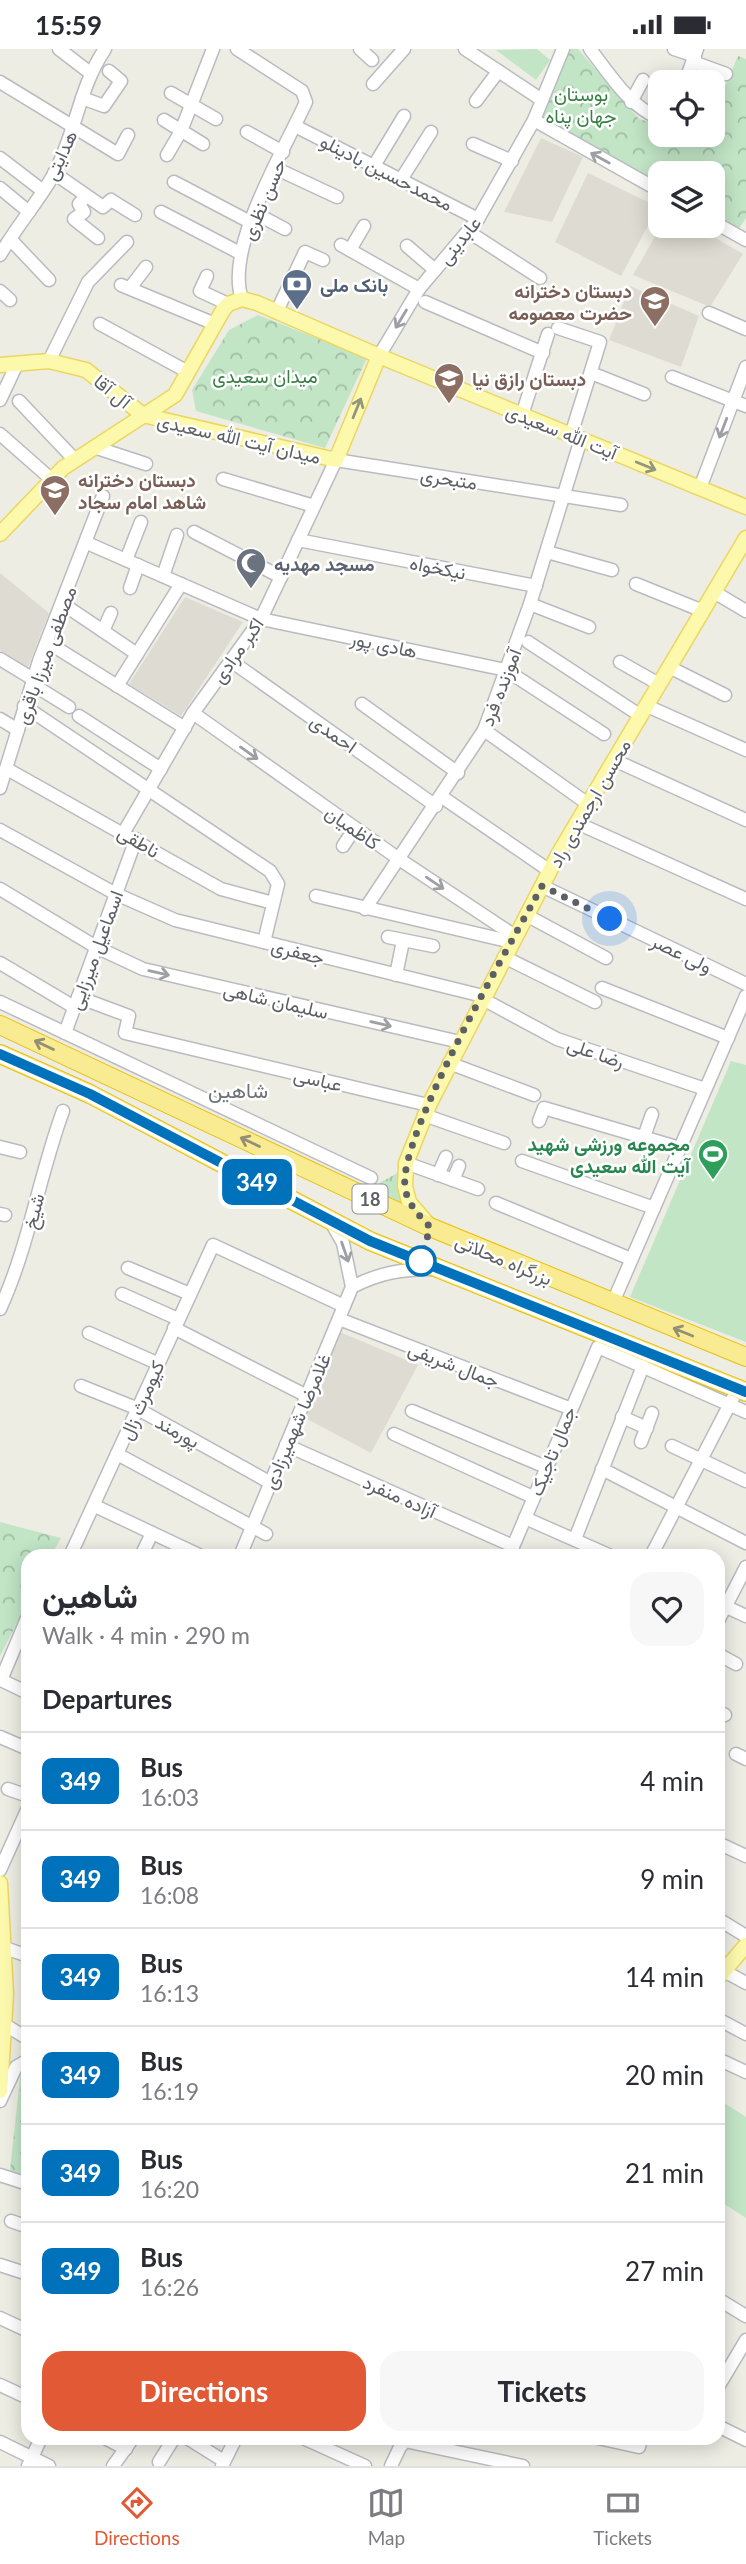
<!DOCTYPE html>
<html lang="en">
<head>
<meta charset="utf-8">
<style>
	:root { --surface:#fff; --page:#f7f7f7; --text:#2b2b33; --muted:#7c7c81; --line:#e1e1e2; --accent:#e25936 }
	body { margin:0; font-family:Lato,Vazirmatn,sans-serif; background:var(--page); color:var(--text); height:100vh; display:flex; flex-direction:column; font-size:26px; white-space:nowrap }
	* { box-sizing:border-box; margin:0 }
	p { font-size:23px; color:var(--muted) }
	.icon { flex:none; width:38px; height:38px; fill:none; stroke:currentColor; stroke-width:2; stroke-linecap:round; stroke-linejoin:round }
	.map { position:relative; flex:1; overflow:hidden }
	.panel { position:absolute; left:21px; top:1500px; width:704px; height:896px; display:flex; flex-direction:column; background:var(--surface); border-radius:21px; box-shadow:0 4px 18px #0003 }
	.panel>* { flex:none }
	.badge { padding:0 14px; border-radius:10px; font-size:24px; line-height:46px }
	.fabs { position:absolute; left:648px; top:21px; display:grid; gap:14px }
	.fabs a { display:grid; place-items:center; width:77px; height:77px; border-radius:14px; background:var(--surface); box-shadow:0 4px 18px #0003; font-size:35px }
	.you { position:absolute; width:35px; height:35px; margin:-18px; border:5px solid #fff; border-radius:50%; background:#1a73e8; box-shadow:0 0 0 10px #1a73e833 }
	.map>.badge { position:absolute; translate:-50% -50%; box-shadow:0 0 0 4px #fff }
	h2 { padding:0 21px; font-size:26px; line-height:63px }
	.round { display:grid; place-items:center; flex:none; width:74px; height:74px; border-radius:21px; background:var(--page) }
	.headline { display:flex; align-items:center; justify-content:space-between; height:119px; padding:0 21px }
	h1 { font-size:33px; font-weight:700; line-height:52px }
	.primary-button { display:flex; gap:14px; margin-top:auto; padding:14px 21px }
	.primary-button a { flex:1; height:80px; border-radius:21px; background:var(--accent); color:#fff; font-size:28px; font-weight:700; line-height:80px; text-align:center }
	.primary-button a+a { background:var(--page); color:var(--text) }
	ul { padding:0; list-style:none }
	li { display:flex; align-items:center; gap:21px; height:98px; padding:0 21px; border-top:2px solid var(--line) }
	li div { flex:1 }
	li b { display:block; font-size:26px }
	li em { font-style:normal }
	li .badge { min-width:77px; font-weight:700; text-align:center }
	.status { display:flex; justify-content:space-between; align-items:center; height:49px; padding:0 35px; background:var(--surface); direction:ltr }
	.status svg { height:19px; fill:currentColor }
	.menu { display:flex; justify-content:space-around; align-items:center; height:98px; border-top:2px solid var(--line); background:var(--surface); font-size:19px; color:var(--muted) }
	.menu a { display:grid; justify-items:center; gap:4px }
	.menu .current { color:var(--accent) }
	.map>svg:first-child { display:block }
</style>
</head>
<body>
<div class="status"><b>15:59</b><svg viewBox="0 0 49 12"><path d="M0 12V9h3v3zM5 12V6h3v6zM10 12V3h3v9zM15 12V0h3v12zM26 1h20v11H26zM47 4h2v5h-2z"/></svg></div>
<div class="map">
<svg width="746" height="2417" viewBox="0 0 746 2417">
	<defs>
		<pattern id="grass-tufts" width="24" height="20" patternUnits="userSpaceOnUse" patternTransform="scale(1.75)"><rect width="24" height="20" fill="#c2e5c6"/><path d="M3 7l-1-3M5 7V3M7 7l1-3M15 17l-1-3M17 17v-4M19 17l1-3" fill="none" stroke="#a1bda4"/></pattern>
		<pattern id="forest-crowns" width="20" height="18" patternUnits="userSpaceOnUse" patternTransform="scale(1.75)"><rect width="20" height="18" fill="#c2e5c6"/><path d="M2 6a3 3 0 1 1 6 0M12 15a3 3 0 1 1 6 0" fill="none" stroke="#a1bda4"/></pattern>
	</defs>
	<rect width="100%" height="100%" fill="#eeede4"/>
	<!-- education -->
	<g fill="#dedcd2">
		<polygon points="541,89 583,108 552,173 504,163"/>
		<polygon points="588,124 658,158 621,227 555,193"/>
		<polygon points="661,177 695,177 743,205 710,258 633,226"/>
		<polygon points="630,237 699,267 681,318 609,291"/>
		<polygon points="0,524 49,564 28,618 0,601"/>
		<polygon points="185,548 243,573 181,667 129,635"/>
		<polygon points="340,1283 418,1316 371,1404 305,1369"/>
	</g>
	<!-- grass -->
	<polygon fill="url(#grass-tufts)" points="401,1122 406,1157 367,1141"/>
	<!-- forest -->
	<g fill="url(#forest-crowns)">
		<polygon points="566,0 578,0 639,70 660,76 660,86 712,86 712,67 738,7 746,10 746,169 738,181 712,166 712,124 660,124 660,137 539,69"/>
		<polygon points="258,266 367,309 325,399 196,362 192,341 229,281"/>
		<polygon points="0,1473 61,1489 51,1507 28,1507 28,1553 0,1607"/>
		<polygon points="28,2017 28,2127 10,2121 21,2021"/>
	</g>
	<!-- garden -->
	<g fill="#c2e5c6">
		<polygon points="537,0 550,11 536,31 496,1"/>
		<polygon points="731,1012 746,1016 746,1293 630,1248"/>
		<polygon points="718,2050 746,2068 746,2169 718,2151"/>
	</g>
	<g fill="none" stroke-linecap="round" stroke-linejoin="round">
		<!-- minor casing -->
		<g stroke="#b9bbc0" stroke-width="15">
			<g id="minor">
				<polyline points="59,0 89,23"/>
				<path d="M237,0l65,42 4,11c-22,49 -82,146 -64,197"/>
				<polyline points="360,0 372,11"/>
				<polyline points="465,0 542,51"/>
				<path d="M590,0c21,27 38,56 70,70"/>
				<polyline points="674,0 695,7"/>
				<polyline points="693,13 726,25"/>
				<polyline points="0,33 118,105 128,86"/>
				<polyline points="685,33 697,0"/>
				<polyline points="373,35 404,0"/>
				<polyline points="171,44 216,70"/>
				<polyline points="82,49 104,57 121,32 109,22"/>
				<polyline points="476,52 497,24"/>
				<polyline points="631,53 643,31"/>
				<polyline points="164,71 203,95"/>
				<polyline points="534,71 660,142"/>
				<polyline points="295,77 478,170"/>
				<polyline points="247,83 283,103"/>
				<polyline points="473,95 512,112"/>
				<polyline points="167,106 181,82 213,0"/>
				<polyline points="0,109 43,142"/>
				<polyline points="375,115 404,67"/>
				<polyline points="275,119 337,148"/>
				<polyline points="54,124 103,158 111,151 135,166"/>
				<polyline points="402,129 431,83"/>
				<polyline points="174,133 250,173"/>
				<polyline points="0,139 29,163"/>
				<polyline points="86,147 79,155 84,163 74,170 98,189"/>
				<polyline points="161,163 240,204"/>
				<polyline points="255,164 285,180"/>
				<polyline points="712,172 746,191"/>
				<polyline points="469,183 540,229"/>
				<polyline points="11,191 49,231"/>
				<polyline points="341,196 419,240"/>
				<polyline points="407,197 435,221"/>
				<polyline points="350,201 364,177"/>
				<path d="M0,206c16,-28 38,-53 54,-81 22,-41 25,-87 51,-125"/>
				<polyline points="207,227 200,242 228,255"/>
				<polyline points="121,236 215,275"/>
				<polyline points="130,239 146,218"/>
				<polyline points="0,242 10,251"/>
				<polyline points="425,253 543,304"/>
				<polyline points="277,262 305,203 323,211"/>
				<polyline points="709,264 746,280"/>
				<polyline points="100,275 188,323"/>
				<polyline points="558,279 600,293 571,386"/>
				<polyline points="379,307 419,240 478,170 534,71 563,0"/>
				<polyline points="49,312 88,233 127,193"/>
				<polyline points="591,324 644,345"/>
				<polyline points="672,328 746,357"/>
				<polyline points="0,351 16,317"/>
				<polyline points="19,352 75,411"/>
				<polyline points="522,366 548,285"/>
				<polyline points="0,385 51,430"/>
				<polyline points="94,398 146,415"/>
				<polyline points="223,430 314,457"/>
				<polyline points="700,439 746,318"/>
				<polyline points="194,483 281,528"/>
				<polyline points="298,491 536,537"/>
				<polyline points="87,494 261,570 506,621 604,685"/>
				<polyline points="547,503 612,521"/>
				<polyline points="126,511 141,473"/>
				<polyline points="163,527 177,486"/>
				<polyline points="636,535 703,562"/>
				<polyline points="130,539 138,516"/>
				<polyline points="714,543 746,562"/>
				<polyline points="63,555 137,605"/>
				<polyline points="530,555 589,578"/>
				<polyline points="103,582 111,564"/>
				<polyline points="47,593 185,679"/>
				<polyline points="528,593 641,667"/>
				<polyline points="0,610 33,630"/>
				<polyline points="231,612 436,757"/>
				<polyline points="620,613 659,635"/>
				<polyline points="669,618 725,646"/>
				<polyline points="32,635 69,658"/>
				<polyline points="117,637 181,535"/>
				<polyline points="362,655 458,724"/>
				<polyline points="24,657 270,822 278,835 264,893"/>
				<polyline points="647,657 746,701"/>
				<polyline points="193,664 399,810 515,887"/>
				<polyline points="79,667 161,720"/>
				<polyline points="0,670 18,681"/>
				<polyline points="484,681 588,755"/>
				<polyline points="614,711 746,771"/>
				<polyline points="7,720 221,840 273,854"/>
				<polyline points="0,739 39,612 103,447"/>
				<polyline points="442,748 550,822"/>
				<polyline points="577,774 746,850"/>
				<polyline points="0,781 116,845 175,871 483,947"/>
				<polyline points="124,783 193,664 261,570 336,411 621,456"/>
				<polyline points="343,797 355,779"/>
				<polyline points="542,837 746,935"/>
				<polyline points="0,840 96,898 143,920 460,993"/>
				<polyline points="316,847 512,893"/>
				<polyline points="365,860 484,681 530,555 581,390"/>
				<polyline points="526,866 606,909"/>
				<polyline points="388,888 433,897"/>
				<polyline points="504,908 595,953"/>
				<polyline points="0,914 74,958"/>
				<polyline points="396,926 403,892"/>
				<polyline points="602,939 728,989"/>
				<polyline points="78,948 129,967 125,984 428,1056"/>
				<polyline points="0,953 371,1129"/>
				<polyline points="492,955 557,990 705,1040"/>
				<polyline points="65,984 136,790"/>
				<polyline points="449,1014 534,1046"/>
				<polyline points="424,1066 504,1094"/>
				<polyline points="539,1072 544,1059 680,1099"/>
				<polyline points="644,1088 652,1065"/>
				<polyline points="0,1098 20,1103"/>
				<polyline points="522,1112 654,1159"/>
				<polyline points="406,1114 478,1140"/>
				<polyline points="438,1126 446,1108"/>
				<polyline points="453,1131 459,1117"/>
				<polyline points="496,1154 631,1210"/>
				<polyline points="0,1165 5,1166"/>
				<polyline points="128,1219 190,1245"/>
				<path d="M352,1238c27,-14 50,-18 80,-18"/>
				<polyline points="617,1244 746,947"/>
				<polyline points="122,1245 178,1270"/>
				<path d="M0,1260c29,-63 39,-133 63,-198"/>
				<polyline points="339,1270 569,1359"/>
				<polyline points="174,1279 307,1347"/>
				<polyline points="89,1284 157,1314"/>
				<polyline points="81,1337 136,1359 271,1434"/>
				<polyline points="412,1362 546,1418"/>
				<polyline points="622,1368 647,1379"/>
				<polyline points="394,1385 533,1448"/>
				<polyline points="641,1393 652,1364"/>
				<polyline points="286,1396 513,1497"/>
				<polyline points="672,1397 746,1432"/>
				<polyline points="117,1405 266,1485"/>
				<polyline points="602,1420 746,1494"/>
				<polyline points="95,1457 201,1507"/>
				<polyline points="525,1469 611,1507"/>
				<polyline points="575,1490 643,1317"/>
				<polyline points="70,1507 213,1196 344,1257"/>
				<polyline points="141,1507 152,1484"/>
				<polyline points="240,1507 352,1238 343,1194 330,1171"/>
				<polyline points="509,1507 598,1298 746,1363"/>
				<polyline points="651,1507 733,1349"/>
				<polyline points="718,1554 746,1567"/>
				<polyline points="28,1567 1,1631 28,1644"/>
				<polyline points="718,1572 746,1518"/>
				<polyline points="718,1605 736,1615"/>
				<polyline points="718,1662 725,1666"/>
				<polyline points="0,1688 28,1700"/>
				<polyline points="736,1705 746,1710"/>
				<polyline points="8,1740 28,1747"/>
				<polyline points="718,1794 746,1807"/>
				<polyline points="0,1821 28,1759"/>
				<polyline points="718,1870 746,1887"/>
				<polyline points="5,1899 28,1907"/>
				<polyline points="724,1922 746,1934"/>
				<polyline points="718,1970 746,1985"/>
				<polyline points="4,1975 28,1990"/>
				<polyline points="718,2010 746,2023"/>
				<polyline points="0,2052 16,2018 28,2011"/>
				<polyline points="0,2126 28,2135"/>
				<polyline points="11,2172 28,2178"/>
				<polyline points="0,2216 28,2225"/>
				<polyline points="718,2250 746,2267"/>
				<polyline points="0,2269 28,2282"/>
				<polyline points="0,2336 28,2349"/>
				<polyline points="718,2338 746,2291"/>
				<polyline points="718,2377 746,2391"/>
				<polyline points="105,2389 126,2400"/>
				<polyline points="187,2389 224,2412"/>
				<polyline points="303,2389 365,2417"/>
				<polyline points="598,2389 639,2398 641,2389"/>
				<polyline points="405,2392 523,2417"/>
				<polyline points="0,2393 49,2417"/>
				<polyline points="159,2413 174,2389"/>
				<polyline points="28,2417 41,2389"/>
				<polyline points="113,2417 133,2389"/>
				<polyline points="222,2417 236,2389"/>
				<polyline points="391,2417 400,2398 408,2389"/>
			</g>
		</g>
		<!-- major casing -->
		<g stroke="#ecd660" stroke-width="17">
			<g id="major">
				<polyline points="0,316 49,312 86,321 143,366 336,411 379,307"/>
				<polyline points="0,485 63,419 175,346 223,261 228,255 242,250 257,254 379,307 746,458"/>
				<polyline points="427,1174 409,1153 405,1137 406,1114 430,1054 559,804 746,489"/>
				<polyline points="0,1834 6,1945 0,2042"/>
				<polyline points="718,1929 746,1896"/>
			</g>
		</g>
		<!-- highway casing -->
		<g stroke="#e9bf09" stroke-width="20">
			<g id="highway">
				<polyline points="0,976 430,1178 746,1308"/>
				<polyline points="0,1005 90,1045 370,1192 746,1343"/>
			</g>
		</g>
		<!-- minor -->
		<use href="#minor" stroke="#fff" stroke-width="12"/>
		<!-- major -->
		<use href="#major" stroke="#fcf9ac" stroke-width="14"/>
		<!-- highway -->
		<use href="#highway" stroke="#f9eb91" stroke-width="18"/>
	</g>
	<!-- one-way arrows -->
	<defs><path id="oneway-shaft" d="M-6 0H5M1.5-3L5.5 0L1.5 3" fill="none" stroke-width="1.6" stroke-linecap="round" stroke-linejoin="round" transform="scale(1.75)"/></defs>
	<g stroke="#9d9fa2">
		<use href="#oneway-shaft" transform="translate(600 109) rotate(-151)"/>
		<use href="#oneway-shaft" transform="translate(401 270) rotate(121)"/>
		<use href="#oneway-shaft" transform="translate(723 379) rotate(111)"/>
		<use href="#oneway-shaft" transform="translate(249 704) rotate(35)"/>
		<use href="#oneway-shaft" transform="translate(435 834) rotate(34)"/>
		<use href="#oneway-shaft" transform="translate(159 924) rotate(13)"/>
		<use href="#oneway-shaft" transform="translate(381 975) rotate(13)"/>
		<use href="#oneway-shaft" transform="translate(345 1203) rotate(71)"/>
	</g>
	<g stroke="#94957d">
		<use href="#oneway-shaft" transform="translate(357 359) rotate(-68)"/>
		<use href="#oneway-shaft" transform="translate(646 417) rotate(22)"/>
	</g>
	<g stroke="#939074">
		<use href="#oneway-shaft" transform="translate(44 996) rotate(-155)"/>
		<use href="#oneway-shaft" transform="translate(250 1093) rotate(-155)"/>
		<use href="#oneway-shaft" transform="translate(683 1283) rotate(-158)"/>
	</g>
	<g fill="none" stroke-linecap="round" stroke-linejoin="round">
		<!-- line casing -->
		<g stroke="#fff" stroke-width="16">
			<polyline id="line" points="0,1005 90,1045 370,1192 746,1343"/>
		</g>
		<!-- line -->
		<use href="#line" stroke="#0072bc" stroke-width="10"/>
		<!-- walk -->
		<path stroke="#5c5f64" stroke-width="7" stroke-dasharray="0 12.6" d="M421,1212l9,-34c-11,-12 -23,-23 -25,-40 -7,-52 108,-247 137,-301l68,33"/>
	</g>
	<!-- icons -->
	<defs>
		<g id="bank-pin" transform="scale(1.575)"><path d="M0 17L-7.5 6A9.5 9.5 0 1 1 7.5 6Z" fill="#5c6f8a" stroke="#fff"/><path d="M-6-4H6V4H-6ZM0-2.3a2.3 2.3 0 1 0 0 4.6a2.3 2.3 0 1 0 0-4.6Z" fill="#fff"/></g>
		<g id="school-pin" transform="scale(1.575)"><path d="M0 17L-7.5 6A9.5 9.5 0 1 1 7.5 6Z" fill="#8d6e63" stroke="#fff"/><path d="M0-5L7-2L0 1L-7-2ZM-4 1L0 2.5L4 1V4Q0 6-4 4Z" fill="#fff"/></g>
		<g id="mosque-pin" transform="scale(1.575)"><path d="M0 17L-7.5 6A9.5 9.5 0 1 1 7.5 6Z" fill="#6b7280" stroke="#fff"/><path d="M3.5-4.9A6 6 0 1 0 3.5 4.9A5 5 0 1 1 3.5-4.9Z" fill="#fff"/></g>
		<g id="stadium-pin" transform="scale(1.575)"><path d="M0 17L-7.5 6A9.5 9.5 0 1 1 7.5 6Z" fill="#2e9e5b" stroke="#fff"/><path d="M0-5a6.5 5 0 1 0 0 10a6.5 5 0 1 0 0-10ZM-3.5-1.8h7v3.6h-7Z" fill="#fff"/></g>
	</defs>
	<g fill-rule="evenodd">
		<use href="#bank-pin" x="297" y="235"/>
		<use href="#school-pin" x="655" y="252"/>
		<use href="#school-pin" x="449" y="329"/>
		<use href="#school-pin" x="55" y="441"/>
		<use href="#mosque-pin" x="251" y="514"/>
		<use href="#stadium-pin" x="713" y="1105"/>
	</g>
	<!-- markers -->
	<circle fill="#fff" stroke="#0072bc" stroke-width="3.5" cx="421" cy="1212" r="14"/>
	<g text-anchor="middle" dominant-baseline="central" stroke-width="5" stroke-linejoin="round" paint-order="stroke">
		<!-- shield labels -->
		<rect fill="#fff" stroke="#8d8f92" stroke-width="2" x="352.5" y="1135.5" width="35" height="29" rx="5"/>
		<g font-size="18" font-weight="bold" fill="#5c5f64">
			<text x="370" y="1150">18</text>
		</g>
		<!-- park labels -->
		<g font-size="19" fill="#378044" stroke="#fff">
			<text x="581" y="44">بوستان<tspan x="581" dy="22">جهان پناه</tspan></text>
			<text x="265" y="326">میدان سعیدی</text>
		</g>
		<!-- street labels -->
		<g font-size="19" fill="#5c5f64" stroke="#fff">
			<text transform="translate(60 106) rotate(-65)">هدایتی</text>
			<text transform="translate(387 123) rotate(27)">محمدحسین بادینلو</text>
			<text transform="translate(263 150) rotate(-67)">حسن نظری</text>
			<text transform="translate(459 191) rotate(-51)">عابدینی</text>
			<text transform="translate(113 342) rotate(39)">آل آقا</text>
			<text transform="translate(562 382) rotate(22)">آیت الله سعیدی</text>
			<text transform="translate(239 389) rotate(13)">میدان آیت الله سعیدی</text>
			<text transform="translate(449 429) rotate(9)">متبحری</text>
			<text transform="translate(438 518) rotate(11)">نیکخواه</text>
			<text transform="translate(384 595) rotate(12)">هادی پور</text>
			<text transform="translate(237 601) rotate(-55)">اکبر مرادی</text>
			<text transform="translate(45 606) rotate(-70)">مصطفی میرزا باقری</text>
			<text transform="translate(500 638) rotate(-69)">آموزنده فرد</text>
			<text transform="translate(334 684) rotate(35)">احمدی</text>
			<text transform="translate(589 754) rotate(-60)">محسن ارجمندی راد</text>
			<text transform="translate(353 778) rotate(35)">کاظمیان</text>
			<text transform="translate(139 792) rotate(30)">ناطقی</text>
			<text transform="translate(95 901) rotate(-70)">اسماعیل میرزایی</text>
			<text transform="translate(298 902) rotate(14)">جعفری</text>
			<text transform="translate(682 904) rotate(26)">ولی عصر</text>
			<text transform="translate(276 951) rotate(13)">سلیمان شاهی</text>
			<text transform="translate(596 1003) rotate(19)">رضا علی</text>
			<text transform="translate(318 1030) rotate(13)">عباسی</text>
			<text transform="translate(33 1162) rotate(-76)">شیخ</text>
			<text transform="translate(504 1210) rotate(23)">بزرگراه محلاتی</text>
			<text transform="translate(454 1315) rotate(21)">جمال شریفی</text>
			<text transform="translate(141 1351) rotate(-66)">کیومرث زال</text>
			<text transform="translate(296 1372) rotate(-67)">غلامرضا شهمیرزادی</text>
			<text transform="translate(178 1382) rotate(29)">پورمند</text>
			<text transform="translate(552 1402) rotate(-68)">جمال تاجیک</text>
			<text transform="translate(400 1447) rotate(24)">آزاده منفرد</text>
		</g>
		<!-- service labels -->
		<g font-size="19" font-weight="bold" fill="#4e5e75" stroke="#fff" text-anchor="start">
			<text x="320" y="235">بانک ملی</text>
		</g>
		<!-- education labels -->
		<g font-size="19" font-weight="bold" fill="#785e54" stroke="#fff" text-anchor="start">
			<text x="632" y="241" text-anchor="end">دبستان دخترانه<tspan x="632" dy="22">حضرت معصومه</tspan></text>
			<text x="472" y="329">دبستان رازق نیا</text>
			<text x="78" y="430">دبستان دخترانه<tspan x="78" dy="22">شاهد امام سجاد</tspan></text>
		</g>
		<!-- worship labels -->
		<g font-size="19" font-weight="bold" fill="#5b616d" stroke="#fff" text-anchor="start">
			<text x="274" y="514">مسجد مهدیه</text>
		</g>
		<!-- leisure labels -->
		<g font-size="19" font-weight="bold" fill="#27864d" stroke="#fff" text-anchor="end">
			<text x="690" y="1094">مجموعه ورزشی شهید<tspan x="690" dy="22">آیت‌ الله سعیدی</tspan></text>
		</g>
		<!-- neighbourhood labels -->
		<g font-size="21" fill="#6d7176" stroke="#fff">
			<text x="238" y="1040">شاهین</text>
		</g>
	</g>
</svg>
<div class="fabs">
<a><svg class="icon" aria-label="locate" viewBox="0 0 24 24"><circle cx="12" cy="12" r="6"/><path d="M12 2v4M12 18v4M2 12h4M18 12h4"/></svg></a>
<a><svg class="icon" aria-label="layers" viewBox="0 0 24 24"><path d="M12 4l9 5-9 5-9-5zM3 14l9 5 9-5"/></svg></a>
</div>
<div class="you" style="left:610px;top:870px"></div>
<b class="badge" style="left:257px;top:1133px;background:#0072bc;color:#fff">349</b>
<section class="panel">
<div class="headline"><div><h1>شاهین</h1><p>Walk · 4 min · 290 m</p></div><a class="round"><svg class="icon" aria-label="heart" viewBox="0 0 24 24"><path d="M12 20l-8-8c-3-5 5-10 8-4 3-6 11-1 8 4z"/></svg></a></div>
<h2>Departures</h2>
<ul>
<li><span class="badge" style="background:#0072bc;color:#fff">349</span><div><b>Bus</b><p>16:03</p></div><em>4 min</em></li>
<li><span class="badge" style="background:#0072bc;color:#fff">349</span><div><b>Bus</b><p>16:08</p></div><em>9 min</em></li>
<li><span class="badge" style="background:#0072bc;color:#fff">349</span><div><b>Bus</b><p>16:13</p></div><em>14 min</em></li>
<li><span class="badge" style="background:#0072bc;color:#fff">349</span><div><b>Bus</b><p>16:19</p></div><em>20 min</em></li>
<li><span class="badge" style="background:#0072bc;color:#fff">349</span><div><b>Bus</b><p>16:20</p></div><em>21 min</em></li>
<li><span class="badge" style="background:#0072bc;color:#fff">349</span><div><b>Bus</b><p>16:26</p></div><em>27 min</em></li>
</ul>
<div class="primary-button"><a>Directions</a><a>Tickets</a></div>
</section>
</div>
<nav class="menu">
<a class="current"><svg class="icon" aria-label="directions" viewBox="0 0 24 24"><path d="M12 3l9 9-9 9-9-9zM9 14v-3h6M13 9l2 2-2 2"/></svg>Directions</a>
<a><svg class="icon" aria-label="map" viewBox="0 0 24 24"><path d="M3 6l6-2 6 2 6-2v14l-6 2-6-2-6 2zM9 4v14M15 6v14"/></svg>Map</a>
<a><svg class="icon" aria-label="tickets" viewBox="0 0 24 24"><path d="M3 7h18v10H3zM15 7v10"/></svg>Tickets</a>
</nav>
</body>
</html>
